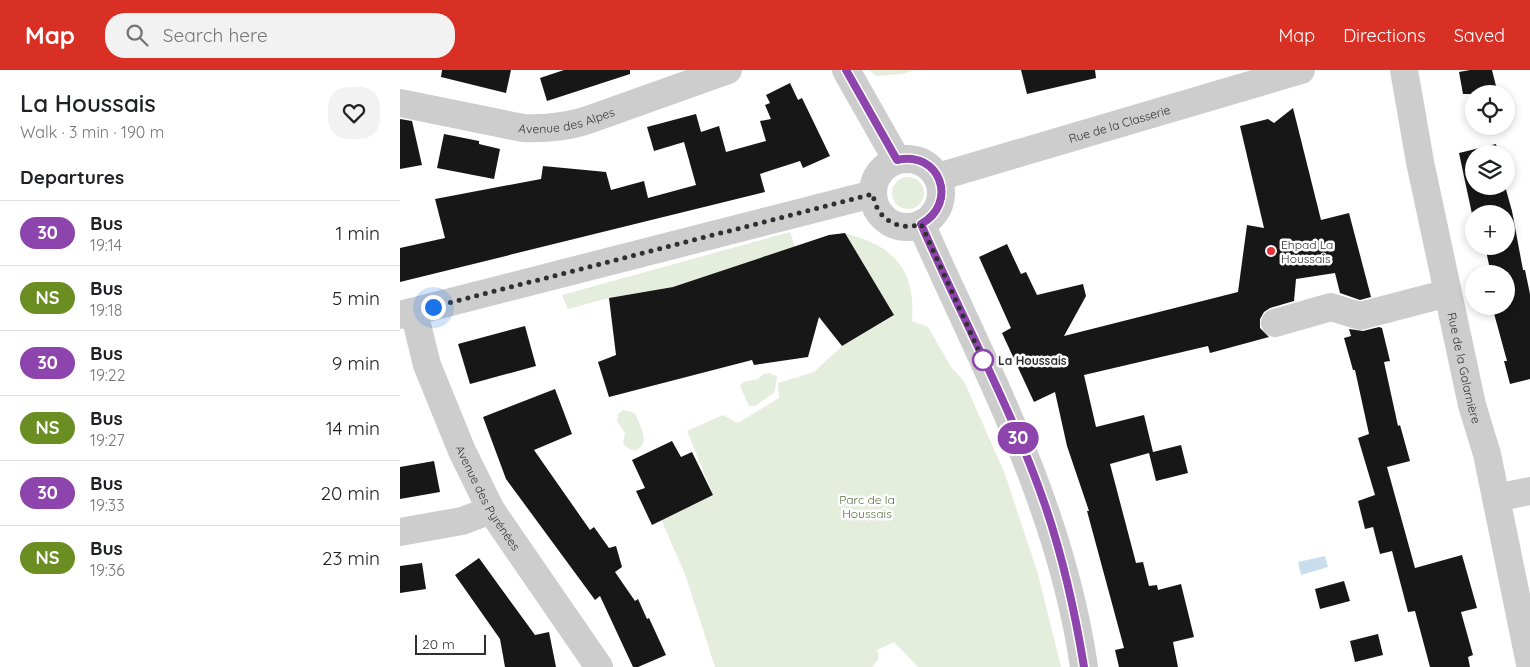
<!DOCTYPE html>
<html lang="en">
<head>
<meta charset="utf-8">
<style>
	:root { --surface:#fff; --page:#f2f2f2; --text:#202124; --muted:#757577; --line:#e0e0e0; --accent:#d93025 }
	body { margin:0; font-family:Quicksand,sans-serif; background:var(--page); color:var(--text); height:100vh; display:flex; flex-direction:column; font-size:19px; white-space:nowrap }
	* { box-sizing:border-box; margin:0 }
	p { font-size:16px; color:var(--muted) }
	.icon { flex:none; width:28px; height:28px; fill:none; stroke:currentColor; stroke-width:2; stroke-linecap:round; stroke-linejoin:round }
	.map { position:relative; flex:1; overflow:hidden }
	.details { display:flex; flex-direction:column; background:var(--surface); width:400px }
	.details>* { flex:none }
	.badge { padding:0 10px; border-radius:16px; font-size:18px; line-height:32px }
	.fabs { position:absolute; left:1065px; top:15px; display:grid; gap:10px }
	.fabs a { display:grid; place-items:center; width:50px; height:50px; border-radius:50%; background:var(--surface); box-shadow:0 2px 8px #0003; font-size:25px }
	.scale { position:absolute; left:15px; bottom:12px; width:71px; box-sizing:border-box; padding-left:5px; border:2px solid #303030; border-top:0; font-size:14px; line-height:18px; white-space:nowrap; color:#303030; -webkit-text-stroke:4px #fff; paint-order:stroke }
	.you { position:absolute; width:25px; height:25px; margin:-12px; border:4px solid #fff; border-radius:50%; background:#1a73e8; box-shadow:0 0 0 8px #1a73e833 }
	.map>.badge { position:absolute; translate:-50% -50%; box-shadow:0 0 0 2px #fff }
	h2 { padding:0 20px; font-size:19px; line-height:45px }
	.round { display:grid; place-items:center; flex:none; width:52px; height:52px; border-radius:20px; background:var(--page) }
	.overview { display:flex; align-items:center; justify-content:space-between; height:85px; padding:0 20px }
	h1 { font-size:24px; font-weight:600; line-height:38px }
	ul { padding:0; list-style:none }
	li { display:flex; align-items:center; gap:15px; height:65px; padding:0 20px; border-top:1px solid var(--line) }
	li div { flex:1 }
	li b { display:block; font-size:19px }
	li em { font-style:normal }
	li .badge { min-width:55px; font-weight:700; text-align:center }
	header { display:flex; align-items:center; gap:30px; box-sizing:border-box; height:70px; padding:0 25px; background:var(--accent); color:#fff }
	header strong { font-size:24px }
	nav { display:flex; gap:28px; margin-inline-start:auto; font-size:18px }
	.search { width:350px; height:45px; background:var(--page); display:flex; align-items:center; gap:12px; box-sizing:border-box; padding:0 18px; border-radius:20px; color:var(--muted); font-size:19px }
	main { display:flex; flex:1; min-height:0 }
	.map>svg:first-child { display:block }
</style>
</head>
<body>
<header>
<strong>Map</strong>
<div class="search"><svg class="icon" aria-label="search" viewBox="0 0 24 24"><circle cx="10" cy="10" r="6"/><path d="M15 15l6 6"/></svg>Search here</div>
<nav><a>Map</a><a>Directions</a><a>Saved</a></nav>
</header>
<main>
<section class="details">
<div class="overview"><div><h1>La Houssais</h1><p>Walk · 3 min · 190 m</p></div><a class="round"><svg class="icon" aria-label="heart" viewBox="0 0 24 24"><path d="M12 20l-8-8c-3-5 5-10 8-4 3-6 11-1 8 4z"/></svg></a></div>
<h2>Departures</h2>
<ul>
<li><span class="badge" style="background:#8e44ad;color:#fff">30</span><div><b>Bus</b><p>19:14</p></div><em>1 min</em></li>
<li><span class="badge" style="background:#6b8e23;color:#fff">NS</span><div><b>Bus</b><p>19:18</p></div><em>5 min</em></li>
<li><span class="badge" style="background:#8e44ad;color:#fff">30</span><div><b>Bus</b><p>19:22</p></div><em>9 min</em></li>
<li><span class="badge" style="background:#6b8e23;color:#fff">NS</span><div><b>Bus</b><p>19:27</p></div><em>14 min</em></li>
<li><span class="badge" style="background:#8e44ad;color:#fff">30</span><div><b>Bus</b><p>19:33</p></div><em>20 min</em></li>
<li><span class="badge" style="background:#6b8e23;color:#fff">NS</span><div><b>Bus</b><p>19:36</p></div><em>23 min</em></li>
</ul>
</section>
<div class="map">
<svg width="1130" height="597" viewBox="0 0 1130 597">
	<rect width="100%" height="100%" fill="#fff"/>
	<!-- green -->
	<g fill="#e5eddd">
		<polygon points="469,0 515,0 502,4 477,6"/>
		<circle cx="508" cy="123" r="16"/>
		<polygon points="390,162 395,177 273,217 209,228 168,239 162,225"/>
		<path d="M445,163c49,13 71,36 67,88l16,6 23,40 13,14 41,93 33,100 23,93h-143l-24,-25 -17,8 2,8 -7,9h-157l-30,-93 -27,-62 55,-17 -26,-64 36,-16 15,8 41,-25 -1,-15 36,-11 28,-26 52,-30z"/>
		<polygon points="369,303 377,306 375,322 355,336 349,336 340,316 343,312 358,309 363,304"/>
		<path d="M223,340l12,3c4,11 17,31 1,37h-5l-8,-6 2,-11 -8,-12 1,-7z"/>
	</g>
	<!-- water -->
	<polygon fill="#c9deed" points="925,486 928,497 901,505 898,492"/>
	<!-- building -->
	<g fill="#171717">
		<polygon points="42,0 111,0 106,23 41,7"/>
		<polygon points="164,0 230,0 230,4 147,31 140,8"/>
		<polygon points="621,0 695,0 696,8 627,24"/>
		<polygon points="1070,0 1092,0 1098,24 1063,24 1059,2"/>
		<polygon points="390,13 398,30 402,28 430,86 403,98 400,91 360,104 365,122 0,212 0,178 45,168 35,129 141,109 143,96 206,102 211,120 244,111 248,128 296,115 284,72 254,81 247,57 296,44 301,62 319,56 326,82 366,71 360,51 371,49 365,35 370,33 366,25"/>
		<polygon points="893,38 921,150 949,143 971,227 960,230 940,223 935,203 896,209 894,231 870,238 864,242 860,249 860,258 869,267 810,283 808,276 684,305 696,357 744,345 753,382 749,383 781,375 788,403 756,411 749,383 710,394 736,493 743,492 749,516 757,515 758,520 781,514 794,567 773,572 778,597 719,597 715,580 724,578 687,441 689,441 667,376 655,322 634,332 602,263 611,258 579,187 607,174 621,204 626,202 637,225 683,214 686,226 664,266 838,222 847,155 864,158 840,56 868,49 874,53"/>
		<polygon points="0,49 12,51 22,95 0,99"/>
		<polygon points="44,64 79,71 79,74 100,79 94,109 37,98"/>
		<polygon points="1096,74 1098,84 1074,84 1074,116 1105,116 1112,141 1123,200 1125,200 1130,224 1130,309 1110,314 1104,291 1107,291 1092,236 1106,236 1106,204 1091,204 1085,176 1106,176 1106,144 1072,144 1059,83"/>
		<polygon points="445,163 494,245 442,276 419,247 408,287 354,295 352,290 209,327 198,292 216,285 209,228 273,217 429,165"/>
		<polygon points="125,256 136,296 70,314 58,274"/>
		<polygon points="979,257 982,258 990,291 984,292 998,356 1000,355 1010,391 987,397 1015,498 1062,485 1077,538 1061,542 1073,585 1068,587 1070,597 1030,597 1015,541 1008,542 992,481 980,484 973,457 965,459 958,431 975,425 958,368 969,364 955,300 953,300 944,268 951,266 949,259 963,261"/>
		<polygon points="155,319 172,364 134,380 190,460 194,457 209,478 216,476 222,497 215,502 235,531 238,529 247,549 249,548 266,585 238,597 233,597 200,526 195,530 106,409 83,347"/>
		<polygon points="272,371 281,387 292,382 313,425 252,455 236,421 245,418 232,390"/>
		<polygon points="34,391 40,422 0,429 0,397"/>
		<polygon points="79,488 135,565 149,562 156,597 105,597 100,569 55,505"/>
		<polygon points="22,493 26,519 0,523 0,496"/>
		<polygon points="944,511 950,531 920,539 915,519"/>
		<polygon points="978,564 983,585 955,592 950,571"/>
	</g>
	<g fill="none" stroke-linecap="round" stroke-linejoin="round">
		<!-- minor -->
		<g stroke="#cdcdcd" stroke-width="28">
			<polyline points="446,0 497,90"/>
			<path id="s1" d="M1004,0l16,92 52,243 15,49 43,210"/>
			<path id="s2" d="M0,33l123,25c21,1 42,-1 62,-7l143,-51"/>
			<circle cx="507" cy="123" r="34"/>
			<path id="s3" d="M538,107l363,-107"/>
			<path d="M521,154c65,146 140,283 163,443"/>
			<path id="s4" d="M14,242l13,53 35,86 29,59 108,157"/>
			<polyline points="0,245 473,124"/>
			<polyline points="875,253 931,237 960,246 1048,223"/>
			<polyline points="1096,428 1130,421"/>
			<polyline points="0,462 62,451 91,440"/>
		</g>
	</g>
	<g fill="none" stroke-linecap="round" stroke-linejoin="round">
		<!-- line casing -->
		<g stroke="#fff" stroke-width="11">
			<path id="line" d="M446,0l51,90c43,-10 62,43 24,64 41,94 91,185 124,281 18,53 30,107 39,162"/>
		</g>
		<!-- line -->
		<use href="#line" stroke="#8e44ad" stroke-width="8"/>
		<!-- walk -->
		<path stroke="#303030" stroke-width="5" stroke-dasharray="0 9" d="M33,237l440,-113c3,24 24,38 48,30l62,136"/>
	</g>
	<!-- markers -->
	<circle fill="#e83037" stroke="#fff" stroke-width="2" cx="871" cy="181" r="5"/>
	<circle fill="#fff" stroke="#8e44ad" stroke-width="2.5" cx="583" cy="290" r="10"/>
	<g text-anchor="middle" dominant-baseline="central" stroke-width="5" stroke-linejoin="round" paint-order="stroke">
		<!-- street labels -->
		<g font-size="12" fill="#303030" stroke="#fff">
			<text stroke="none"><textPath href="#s2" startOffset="170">Avenue des Alpes</textPath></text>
			<text stroke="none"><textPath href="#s3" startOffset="189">Rue de la Classerie</textPath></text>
			<text stroke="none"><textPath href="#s1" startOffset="304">Rue de la Galarnière</textPath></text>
			<text stroke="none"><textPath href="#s4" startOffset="201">Avenue des Pyrénées</textPath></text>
		</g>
		<!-- poi labels -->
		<g font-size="12" fill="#303030" stroke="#fff" text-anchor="start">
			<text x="881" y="174">Ehpad La<tspan x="881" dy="14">Houssais</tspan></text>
		</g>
		<!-- stop labels -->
		<g font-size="12" font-weight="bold" fill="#303030" stroke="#fff" text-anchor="start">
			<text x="598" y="290">La Houssais</text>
		</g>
		<!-- park labels -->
		<g font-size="12" fill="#516c3c" stroke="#fff">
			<text x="467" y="429">Parc de la<tspan x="467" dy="14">Houssais</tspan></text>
		</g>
	</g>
</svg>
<div class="fabs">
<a><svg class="icon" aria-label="locate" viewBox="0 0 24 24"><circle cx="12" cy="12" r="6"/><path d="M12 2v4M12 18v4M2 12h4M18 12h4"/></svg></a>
<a><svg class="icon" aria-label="layers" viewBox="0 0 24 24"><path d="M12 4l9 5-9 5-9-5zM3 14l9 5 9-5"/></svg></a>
<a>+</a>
<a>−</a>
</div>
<div class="scale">20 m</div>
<div class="you" style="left:33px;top:237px"></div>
<b class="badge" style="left:618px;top:368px;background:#8e44ad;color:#fff">30</b>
</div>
</main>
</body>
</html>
